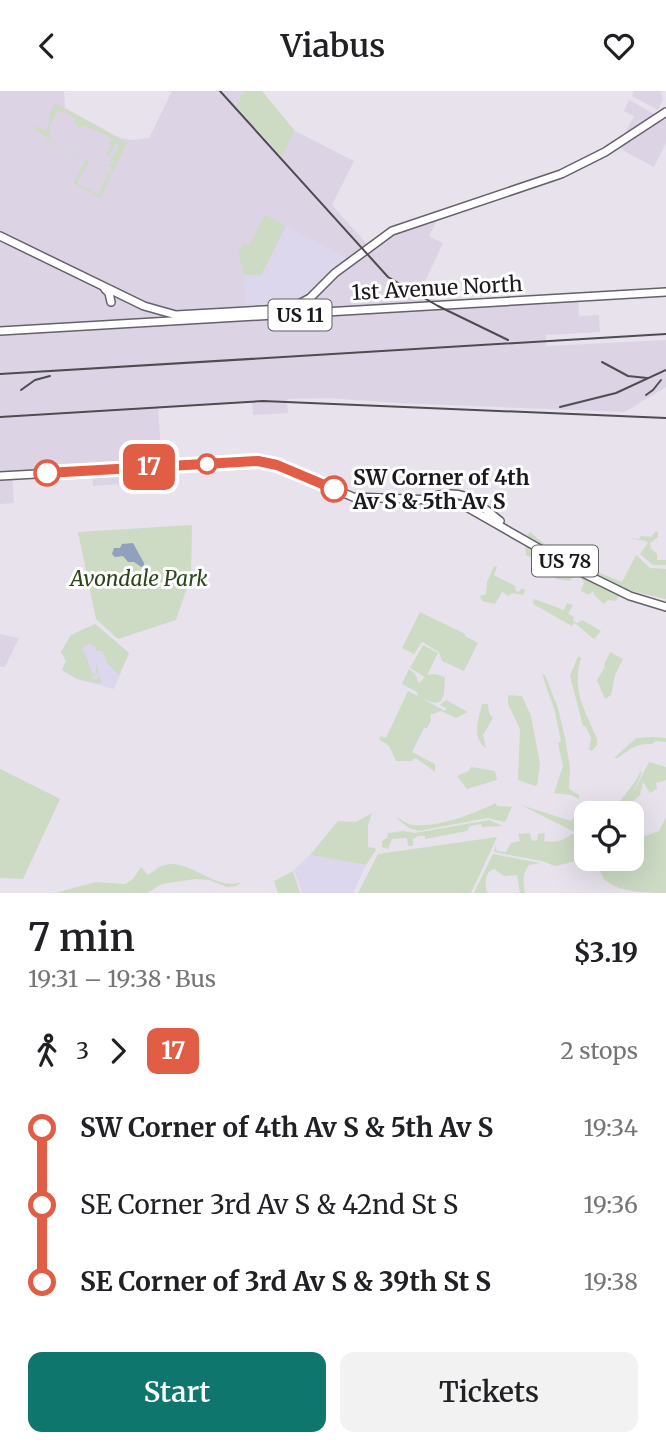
<!DOCTYPE html>
<html lang="en">
<head>
<meta charset="utf-8">
<style>
	:root { --surface:#fff; --page:#f2f2f2; --text:#202124; --muted:#757577; --accent:#0f766e }
	body { margin:0; font-family:Merriweather,serif; background:var(--page); color:var(--text); height:100vh; display:flex; flex-direction:column; font-size:26px; white-space:nowrap }
	* { box-sizing:border-box; margin:0 }
	p { font-size:23px; color:var(--muted) }
	.icon { flex:none; width:38px; height:38px; fill:none; stroke:currentColor; stroke-width:2; stroke-linecap:round; stroke-linejoin:round }
	.map { position:relative; height:802px; overflow:hidden }
	.drawer { display:flex; flex-direction:column; background:var(--surface); flex:1 }
	.drawer>* { flex:none }
	.badge { padding:0 14px; border-radius:10px; font-size:24px; line-height:46px }
	.controls { position:absolute; left:574px; top:710px; display:grid; gap:14px }
	.controls a { display:grid; place-items:center; width:70px; height:70px; border-radius:14px; background:var(--surface); box-shadow:0 7px 28px #0002; font-size:35px }
	.map>.badge { position:absolute; translate:-50% -50%; box-shadow:0 0 0 4px #fff }
	.legs { display:flex; align-items:center; gap:10px; height:77px; padding:0 28px; font-size:23px }
	.legs p { margin-inline-start:auto }
	.summary { display:flex; align-items:center; justify-content:space-between; height:119px; padding:0 28px }
	h1 { font-size:38px; font-weight:600; line-height:52px }
	.cta { display:flex; gap:14px; margin-top:auto; padding:14px 28px }
	.cta a { flex:1; height:80px; border-radius:14px; background:var(--accent); color:#fff; font-size:28px; font-weight:600; line-height:80px; text-align:center }
	.cta a+a { background:var(--page); color:var(--text) }
	ul { padding:0 28px; list-style:none }
	li { display:flex; align-items:center; gap:24px; height:77px; font-size:26px }
	li i { display:grid; place-items:center; width:10px; height:100%; margin:0 9px; background:currentColor }
	li i::after { content:''; width:18px; height:18px; margin:-9px; border:5px solid; border-radius:50%; background:var(--surface) }
	li p { margin-inline-start:auto }
	li:first-child i { background:linear-gradient(#0000 50%,currentColor 0) }
	li:last-child i { background:linear-gradient(currentColor 50%,#0000 0) }
	header { display:flex; justify-content:space-between; align-items:center; height:91px; padding:0 28px; background:var(--surface); font-size:32px; font-weight:600 }
	.map>svg:first-child { display:block }
</style>
</head>
<body>
<header><svg class="icon" aria-label="back" viewBox="0 0 24 24"><path d="M15 5l-7 7 7 7"/></svg>Viabus<svg class="icon" aria-label="heart" viewBox="0 0 24 24"><path d="M12 20l-8-8c-3-5 5-10 8-4 3-6 11-1 8 4z"/></svg></header>
<div class="map">
<svg width="666" height="802" viewBox="0 0 666 802">
	<rect width="100%" height="100%" fill="#e7e2ec"/>
	<!-- built -->
	<g fill="#dcd4e5">
		<polygon points="0,0 64,0 65,17 120,47 133,49 149,47 172,0 244,0 236,15 281,65 295,40 354,70 332,114 367,153 389,139 438,127 429,145 443,152 420,201 448,216 578,208 579,225 599,224 600,241 546,244 546,255 666,249 666,296 625,321 395,312 329,307 287,308 288,322 253,324 252,311 158,317 163,390 93,395 92,382 12,387 14,412 0,413"/>
		<polygon points="634,0 661,0 663,9 658,19 632,5"/>
		<polygon points="629,9 656,24 622,48 634,25 624,20"/>
		<polygon points="662,28 666,29 666,52 654,76 624,60 621,55"/>
		<polygon points="0,543 19,547 5,576 0,576"/>
	</g>
	<!-- education -->
	<g fill="#dcd7ec">
		<polygon points="286,135 347,167 346,170 309,204 290,214 246,217 244,184 261,183"/>
		<polygon points="95,533 129,562 114,598 77,588 62,579 66,570 61,561 71,544"/>
		<polygon points="310,764 366,774 353,802 302,802 294,779"/>
	</g>
	<!-- green -->
	<g fill="#cddbc5">
		<polygon points="244,0 262,0 295,40 282,66 236,15"/>
		<polygon points="55,12 127,52 113,81 109,79 112,79 111,76 108,75 114,71 114,69 110,71 119,54 116,52 110,64 106,64 111,54 108,51 114,48 85,35 79,37 75,33 75,27 62,20 57,21 50,35 50,45 55,51 33,37 34,35 46,40 50,29 48,25"/>
		<polygon points="44,47 89,71 77,92 98,103 108,83 99,76 111,83 101,107 73,92 85,70 44,48 42,51"/>
		<polygon points="265,124 286,135 261,184 244,184 238,161 244,152 249,154"/>
		<polygon points="192,434 191,485 176,529 118,548 96,528 78,441"/>
		<polygon points="656,440 658,441 658,446 650,452 651,458 657,463 657,469 666,469 666,474 653,474 640,463 648,452 646,450 627,447 639,448 641,445 651,446"/>
		<path d="M530,441c26,24 60,37 92,50l14,-27 14,13 16,1v30l-39,-9 -53,-27 -47,-27z"/>
		<polygon points="525,453 627,506 619,505 616,510 608,509 604,513 594,504 593,500 589,504 581,500 584,492 581,486 576,485 569,490 556,488 548,481 552,474 546,471 544,473 526,464"/>
		<polygon points="494,475 497,476 494,484 515,495 516,500 519,501 522,497 525,499 523,504 512,502 509,505 502,501 495,513 482,510 480,505 486,503 487,491"/>
		<path d="M534,508l30,11 3,-7 6,2 -5,9 6,3 -1,4 4,2 5,-3 19,11 -7,8c-8,-5 -11,-11 -20,-16l-2,3 -39,-22z"/>
		<polygon points="420,521 465,543 465,545 478,552 464,580 442,570 439,561 422,551 414,563 402,557"/>
		<polygon points="95,533 129,562 119,584 107,572 102,560 96,560 96,556 91,555 91,552 83,556 82,561 85,561 92,583 96,582 96,573 99,581 91,587 97,589 100,583 101,593 77,588 62,579 66,570 61,561 71,544"/>
		<polygon points="423,554 438,562 427,584 435,583 445,586 444,603 441,610 435,612 423,608 445,620 446,617 440,614 446,609 468,621 456,627 441,620 430,624 431,629 427,637 424,637 412,661 435,673 435,681 416,667 411,670 396,670 389,655 379,648 381,645 386,647 408,600 418,605 417,601 402,593 409,578 415,583 419,592 425,586 410,577"/>
		<polygon points="610,561 623,568 615,584 611,604 605,608 597,589 605,576 604,574"/>
		<path d="M578,565l3,2c-10,31 4,52 16,81v6l-5,6 -3,-2 2,-11 -5,-11 -3,-1 -13,-50z"/>
		<polygon points="542,583 545,584 558,617 565,647 570,676 569,698 579,704 579,708 571,704 554,702 563,675 558,652 561,650 555,621"/>
		<polygon points="508,604 522,605 531,625 540,673 537,694 535,695 518,689 520,638 508,613"/>
		<path d="M482,613h6l1,9 4,5 -10,17 3,13c-15,-10 -7,-30 -4,-44z"/>
		<path d="M650,646l16,1v4l-10,-1 -4,3c-15,-1 -23,5 -34,14h-4l22,-20z"/>
		<polygon points="649,671 666,676 666,689 656,692 657,698 650,702 643,691 640,704 632,711 628,710 621,723 610,723 634,692 641,680 642,681 634,700"/>
		<polygon points="471,676 495,680 497,689 467,698 457,685 469,680"/>
		<polygon points="0,678 60,708 23,788 0,787"/>
		<path d="M496,712l1,3 15,1 -7,15 -18,-4 -68,13 -10,-3 -14,-11c5,1 12,8 19,8 27,2 58,-11 82,-22z"/>
		<polygon points="521,714 571,730 574,726 580,727 579,734 586,737 586,747"/>
		<polygon points="372,722 368,734 368,756 375,757 376,759 366,774 310,764 338,730 356,731"/>
		<path d="M666,726v76c-18,0 -45,0 -60,-12 -5,-5 -7,-13 -9,-20l35,-2v-33l13,10 14,-5z"/>
		<polygon points="489,729 503,735 482,736 481,733 470,735 467,740 425,748 425,745 418,745 413,748 413,755 408,755 407,747 392,748 388,758 382,756 382,750 387,747 388,742 403,740 415,742"/>
		<path d="M530,742l2,8 5,-1 1,-6 7,-1 -1,8c12,2 19,0 28,-7l14,6v19l-31,7 -13,-5 -48,-9 1,-6 2,5 9,1 5,-9 9,-2 -2,-7z"/>
		<polygon points="497,746 471,802 358,802 378,763"/>
		<path d="M493,763l47,9 -11,2c-7,10 -6,17 -4,28h-5l-3,-18 -13,1 -10,-7c-10,3 -9,15 -7,24h-13z"/>
		<path d="M169,773c26,-1 48,27 73,18l-6,4 -9,1 -18,-7 -14,-1 -33,5 -15,9h-92l41,-11 29,2 8,-5 8,-12 7,8 11,-8z"/>
		<polygon points="293,780 300,802 278,802 274,790"/>
	</g>
	<!-- water -->
	<polygon fill="#90a0bd" points="133,452 144,472 143,477 134,471 128,471 123,465 115,466 112,463 114,457 120,457 122,453"/>
	<g fill="none" stroke-linecap="round" stroke-linejoin="round">
		<!-- major casing -->
		<g stroke="#656069" stroke-width="10">
			<g id="major">
				<polyline points="0,145 144,215 176,224 282,218 299,213 310,207 335,182 392,140 561,83 605,61 666,21"/>
				<polyline points="105,198 109,202 111,211"/>
				<polyline points="0,240 666,201"/>
				<polyline points="159,375 262,369 274,372 353,406 434,409 463,414 577,479 630,505 666,516"/>
				<polyline points="0,385 161,376"/>
				<path d="M430,406c36,-9 43,3 70,24"/>
			</g>
		</g>
		<!-- major -->
		<use href="#major" stroke="#fff" stroke-width="7"/>
		<!-- rail -->
		<g stroke="#4e4b51" stroke-width="2">
			<polyline points="220,0 388,186 438,215 508,249"/>
			<polyline points="602,271 628,285 647,287"/>
			<polyline points="0,283 666,243"/>
			<polyline points="21,299 35,289 50,285"/>
			<polyline points="646,304 653,299 661,289"/>
			<polyline points="560,316 616,302 666,279"/>
			<polyline points="0,326 263,310 666,327"/>
		</g>
	</g>
	<g fill="none" stroke-linecap="round" stroke-linejoin="round">
		<!-- line-1 casing -->
		<g stroke="#fff" stroke-width="16">
			<polyline id="line-1" points="47,382 258,370 277,374 334,398"/>
		</g>
		<!-- line-1 -->
		<use href="#line-1" stroke="#e15d46" stroke-width="10"/>
	</g>
	<!-- markers -->
	<g fill="#fff" stroke="#e15d46" stroke-width="3.5">
		<circle cx="207" cy="373" r="9"/>
		<circle cx="47" cy="382" r="12"/>
		<circle cx="334" cy="398" r="12"/>
	</g>
	<g text-anchor="middle" dominant-baseline="central" stroke-width="6" stroke-linejoin="round" paint-order="stroke">
		<!-- shield labels -->
		<g fill="#fff" stroke="#5f5e61" stroke-width="2">
			<rect x="268.5" y="208.5" width="63" height="31" rx="5"/>
			<rect x="532" y="454.5" width="66" height="31" rx="5"/>
		</g>
		<g font-size="19" font-weight="bold" fill="#1b191d">
			<text x="300" y="224">US 11</text>
			<text x="565" y="470">US 78</text>
		</g>
		<!-- street labels -->
		<g font-size="21" fill="#1b191d" stroke="#fff">
			<text transform="translate(437 197) rotate(-3)">1st Avenue North</text>
		</g>
		<!-- stop labels -->
		<g font-size="21" font-weight="bold" fill="#1b191d" stroke="#fff" text-anchor="start">
			<text x="353" y="386">SW Corner of 4th<tspan x="353" dy="24">Av S &amp; 5th Av S</tspan></text>
		</g>
		<!-- park labels -->
		<g font-size="21" font-style="italic" fill="#2c4519" stroke="#fff">
			<text x="139" y="487">Avondale Park</text>
		</g>
	</g>
</svg>
<div class="controls">
<a><svg class="icon" aria-label="locate" viewBox="0 0 24 24"><circle cx="12" cy="12" r="6"/><path d="M12 2v4M12 18v4M2 12h4M18 12h4"/></svg></a>
</div>
<b class="badge" style="left:149px;top:376px;background:#e15d46;color:#fff">17</b>
</div>
<section class="drawer">
<div class="summary"><div><h1>7 min</h1><p>19:31 – 19:38 · Bus</p></div><b>$3.19</b></div>
<div class="legs"><svg class="icon" aria-label="walk" viewBox="0 0 24 24"><circle cx="13" cy="4" r="2"/><path d="M13 8l-2 6 4 7M11 14l-3 7M7 12l3-4h3l4 4"/></svg>3<svg class="icon" aria-label="forward" viewBox="0 0 24 24"><path d="M9 5l7 7-7 7"/></svg><b class="badge" style="background:#e15d46;color:#fff">17</b><p>2 stops</p></div>
<ul>
<li><i style="color:#e15d46"></i><b>SW Corner of 4th Av S &amp; 5th Av S</b><p>19:34</p></li>
<li><i style="color:#e15d46"></i><span>SE Corner 3rd Av S &amp; 42nd St S</span><p>19:36</p></li>
<li><i style="color:#e15d46"></i><b>SE Corner of 3rd Av S &amp; 39th St S</b><p>19:38</p></li>
</ul>
<div class="cta"><a>Start</a><a>Tickets</a></div>
</section>
</body>
</html>
